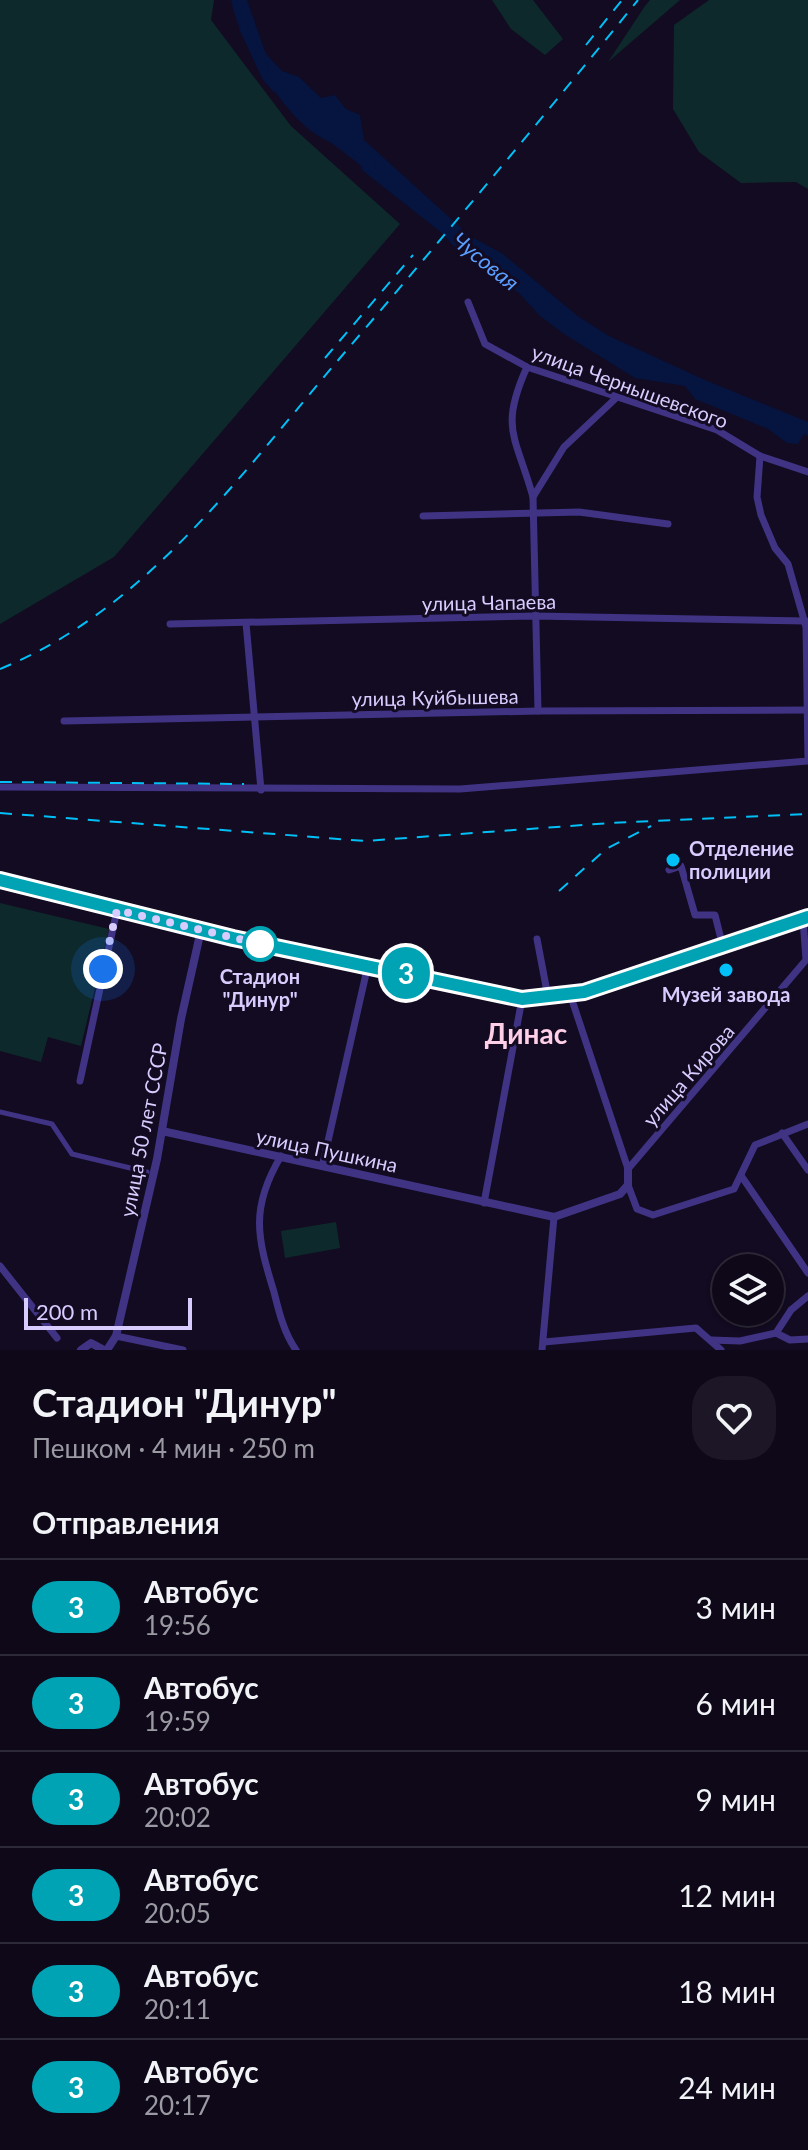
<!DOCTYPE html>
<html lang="ru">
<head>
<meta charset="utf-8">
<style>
	:root { --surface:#0e0819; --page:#1c1626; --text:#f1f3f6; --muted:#9b9aa2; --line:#2e2938 }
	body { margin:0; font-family:Lato,sans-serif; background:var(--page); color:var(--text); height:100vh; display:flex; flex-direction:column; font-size:30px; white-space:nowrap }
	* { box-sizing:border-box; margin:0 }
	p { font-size:26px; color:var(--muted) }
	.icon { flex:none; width:44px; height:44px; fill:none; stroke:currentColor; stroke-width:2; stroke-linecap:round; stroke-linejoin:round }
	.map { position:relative; height:1350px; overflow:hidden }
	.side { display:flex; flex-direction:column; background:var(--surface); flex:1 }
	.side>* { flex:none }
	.badge { padding:0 16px; border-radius:26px; font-size:28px; line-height:52px }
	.tools { position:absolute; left:712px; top:1254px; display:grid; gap:16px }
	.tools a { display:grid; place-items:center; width:72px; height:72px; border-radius:50%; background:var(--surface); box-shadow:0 2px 6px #0004,0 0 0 2px var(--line); font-size:40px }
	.scale { position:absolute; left:24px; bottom:20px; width:168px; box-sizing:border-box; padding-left:8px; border:4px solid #d8ccff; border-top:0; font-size:22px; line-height:28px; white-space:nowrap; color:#d8ccff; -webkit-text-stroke:6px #120b21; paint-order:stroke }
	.you { position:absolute; width:40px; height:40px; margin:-20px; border:6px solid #fff; border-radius:50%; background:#1a73e8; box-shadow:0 0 0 12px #1a73e833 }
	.map>.badge { position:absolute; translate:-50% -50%; box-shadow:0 0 0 4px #fff }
	h2 { padding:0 32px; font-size:30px; line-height:72px }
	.round { display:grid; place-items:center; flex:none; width:84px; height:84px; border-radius:32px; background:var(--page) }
	.summary { display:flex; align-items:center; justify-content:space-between; height:136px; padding:0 32px }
	h1 { font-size:38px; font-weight:700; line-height:60px }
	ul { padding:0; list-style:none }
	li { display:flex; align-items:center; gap:24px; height:96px; padding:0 32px; border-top:2px solid var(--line) }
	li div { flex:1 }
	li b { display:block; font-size:30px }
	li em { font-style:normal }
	li .badge { min-width:88px; font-weight:700; text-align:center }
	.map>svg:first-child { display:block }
</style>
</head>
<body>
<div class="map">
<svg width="808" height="1350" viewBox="0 0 808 1350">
	<rect width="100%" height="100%" fill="#120b21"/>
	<!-- green -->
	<g fill="#0e292c">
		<polygon points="0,0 214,0 211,20 291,126 400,224 114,557 0,624"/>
		<polygon points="492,0 533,0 563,39 545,55 511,29"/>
		<polygon points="650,0 680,0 608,62 645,6"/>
		<polygon points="709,0 808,0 808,189 796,182 741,183 699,152 673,109 674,25"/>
		<polygon points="0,903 109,929 81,1046 48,1037 41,1062 0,1051"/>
		<polygon points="336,1222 340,1248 285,1258 281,1231"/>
	</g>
	<!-- water -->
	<path fill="#061440" d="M247,0l19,54 16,17 17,6 22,21 14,-3 11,14 14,6 4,25 106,96 33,18 76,63 30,19 96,44 103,42v14l-4,-2 -6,10 -11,-1 -19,-14 -73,-30 -10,-13 -50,-8 -71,-44 -24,-18 -21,-23 -60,-41 -16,-18 -81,-64 -2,-11c-15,-12 -35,-17 -49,-28 -33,-26 -72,-90 -80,-131z"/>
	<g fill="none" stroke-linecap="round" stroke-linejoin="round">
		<!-- river -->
		<g stroke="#061440" stroke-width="10">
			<polyline points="244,28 267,77 276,87"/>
			<polyline points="336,140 371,167"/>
		</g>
		<!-- pedestrian -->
		<polyline stroke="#403384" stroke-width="5" points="0,1112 52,1124 72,1154 147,1172"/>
		<!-- minor -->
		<g stroke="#403384" stroke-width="7">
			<polyline points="468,302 485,344 527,367 717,430 760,456 808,472"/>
			<path d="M527,367c-28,62 -11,69 6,130"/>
			<polyline points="423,516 579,512 668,524"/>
			<polyline points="246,623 261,790"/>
			<polyline points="170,624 535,616 806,621"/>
			<polyline points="538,711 533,497 564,447 615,399"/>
			<polyline points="64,721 538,711 808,710"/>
			<polyline points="0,787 460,789 808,761 806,627 788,564 775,548 761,515 757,497 760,456"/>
			<polyline points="669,870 681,866 695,915 715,915 723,947"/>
			<polyline points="537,939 548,997"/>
			<polyline points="570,994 628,1169"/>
			<polyline points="80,1081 117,910"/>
			<polyline points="782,1133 808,1170"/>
			<path d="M281,1156c-31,52 -24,81 -7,136 5,20 10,41 22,58"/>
			<polyline points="323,1163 368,965"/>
			<polyline points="628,1169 806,960 803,919"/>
			<polyline points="742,1177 808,1273"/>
			<polyline points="628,1185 637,1209 653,1215 734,1189 755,1145 808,1124"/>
			<polyline points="484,1203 522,999"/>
			<polyline points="0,1266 57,1338"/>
			<polyline points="776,1333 790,1340 808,1339"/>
			<polyline points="116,1336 183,1350"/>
			<polyline points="711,1340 740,1341 776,1333 791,1310 808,1296"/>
			<polyline points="544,1342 696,1328 721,1350"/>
			<polyline points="542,1350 554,1217"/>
		</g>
		<!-- tertiary -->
		<g stroke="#403384" stroke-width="8">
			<polyline points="0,880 233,938 522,999 584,992 808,917"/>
			<polyline points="162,1131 554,1217 620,1194 628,1185 628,1169"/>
			<polyline points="81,1350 91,1343 104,1350"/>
			<polyline points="107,1350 116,1336 157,1159 181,1019 201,930"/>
		</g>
		<!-- rail -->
		<g stroke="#00c0f7" stroke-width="2" stroke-dasharray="12 10" stroke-linecap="butt">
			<polyline points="586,45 622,0"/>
			<polyline points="325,358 413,255"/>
			<path d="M0,669c147,-60 240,-194 340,-311 101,-118 200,-237 298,-358"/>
			<polyline points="0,782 244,784"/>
			<polyline points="0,813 365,841 610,823 808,814"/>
			<polyline points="559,891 606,849 651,826"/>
		</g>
	</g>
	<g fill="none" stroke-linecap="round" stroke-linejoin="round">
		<!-- line casing -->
		<g stroke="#fff" stroke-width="18">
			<polyline id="line" points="0,880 233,938 522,999 584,992 808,917"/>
		</g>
		<!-- line -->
		<use href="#line" stroke="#00a3b4" stroke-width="12"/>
		<!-- walk -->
		<polyline stroke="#d8ccff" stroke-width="8" stroke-dasharray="0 14.4" points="103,969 117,910 260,944"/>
	</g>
	<!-- markers -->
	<g fill="#00c0f7" stroke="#120b21" stroke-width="3">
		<circle cx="673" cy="860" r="8"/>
		<circle cx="726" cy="970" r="8"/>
	</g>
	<circle fill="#fff" stroke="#00a3b4" stroke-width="4" cx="260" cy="944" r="16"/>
	<g text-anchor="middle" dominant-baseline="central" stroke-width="6" stroke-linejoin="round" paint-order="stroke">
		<!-- street labels -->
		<g font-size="20" fill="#d8ccff" stroke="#120b21">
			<text transform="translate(630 386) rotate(20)">улица Чернышевского</text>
			<text transform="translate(489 602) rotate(-1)">улица Чапаева</text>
			<text transform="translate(435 697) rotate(-1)">улица Куйбышева</text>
			<text transform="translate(688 1075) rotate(-49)">улица Кирова</text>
			<text transform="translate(143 1130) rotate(-79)">улица 50 лет СССР</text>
			<text transform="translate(327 1150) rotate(12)">улица Пушкина</text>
		</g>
		<!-- poi labels -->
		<g font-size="20" font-weight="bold" fill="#d8ccff" stroke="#120b21" text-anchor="start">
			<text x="689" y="848">Отделение<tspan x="689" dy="23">полиции</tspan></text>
			<text x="726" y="994" text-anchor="middle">Музей завода</text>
		</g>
		<!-- stop labels -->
		<g font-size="20" font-weight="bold" fill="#d8ccff" stroke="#120b21">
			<text x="260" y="976">Стадион<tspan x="260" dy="23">"Динур"</tspan></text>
		</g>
		<!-- water labels -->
		<g font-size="22" font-style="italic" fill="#5a9eff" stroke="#120b21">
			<text transform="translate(486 261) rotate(39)">Чусовая</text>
		</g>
		<!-- district labels -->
		<g font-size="28" font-weight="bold" fill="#ffcee7" stroke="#120b21">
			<text x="526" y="1033">Динас</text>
		</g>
	</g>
</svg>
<div class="tools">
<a><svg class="icon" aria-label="layers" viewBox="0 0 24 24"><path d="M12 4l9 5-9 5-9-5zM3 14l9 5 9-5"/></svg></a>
</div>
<div class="scale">200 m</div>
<div class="you" style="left:103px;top:969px"></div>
<b class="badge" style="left:406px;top:973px;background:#00a3b4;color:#fff">3</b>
</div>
<section class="side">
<div class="summary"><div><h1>Стадион &quot;Динур&quot;</h1><p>Пешком · 4 мин · 250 m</p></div><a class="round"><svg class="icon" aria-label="heart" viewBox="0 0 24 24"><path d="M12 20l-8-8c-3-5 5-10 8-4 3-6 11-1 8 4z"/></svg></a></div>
<h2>Отправления</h2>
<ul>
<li><span class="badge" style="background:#00a3b4;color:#fff">3</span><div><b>Автобус</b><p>19:56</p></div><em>3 мин</em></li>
<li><span class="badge" style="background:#00a3b4;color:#fff">3</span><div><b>Автобус</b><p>19:59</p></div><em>6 мин</em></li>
<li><span class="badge" style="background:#00a3b4;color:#fff">3</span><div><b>Автобус</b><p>20:02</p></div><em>9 мин</em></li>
<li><span class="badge" style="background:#00a3b4;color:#fff">3</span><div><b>Автобус</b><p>20:05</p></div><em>12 мин</em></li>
<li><span class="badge" style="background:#00a3b4;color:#fff">3</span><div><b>Автобус</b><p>20:11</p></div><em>18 мин</em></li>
<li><span class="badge" style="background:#00a3b4;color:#fff">3</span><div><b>Автобус</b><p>20:17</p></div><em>24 мин</em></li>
</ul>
</section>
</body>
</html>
